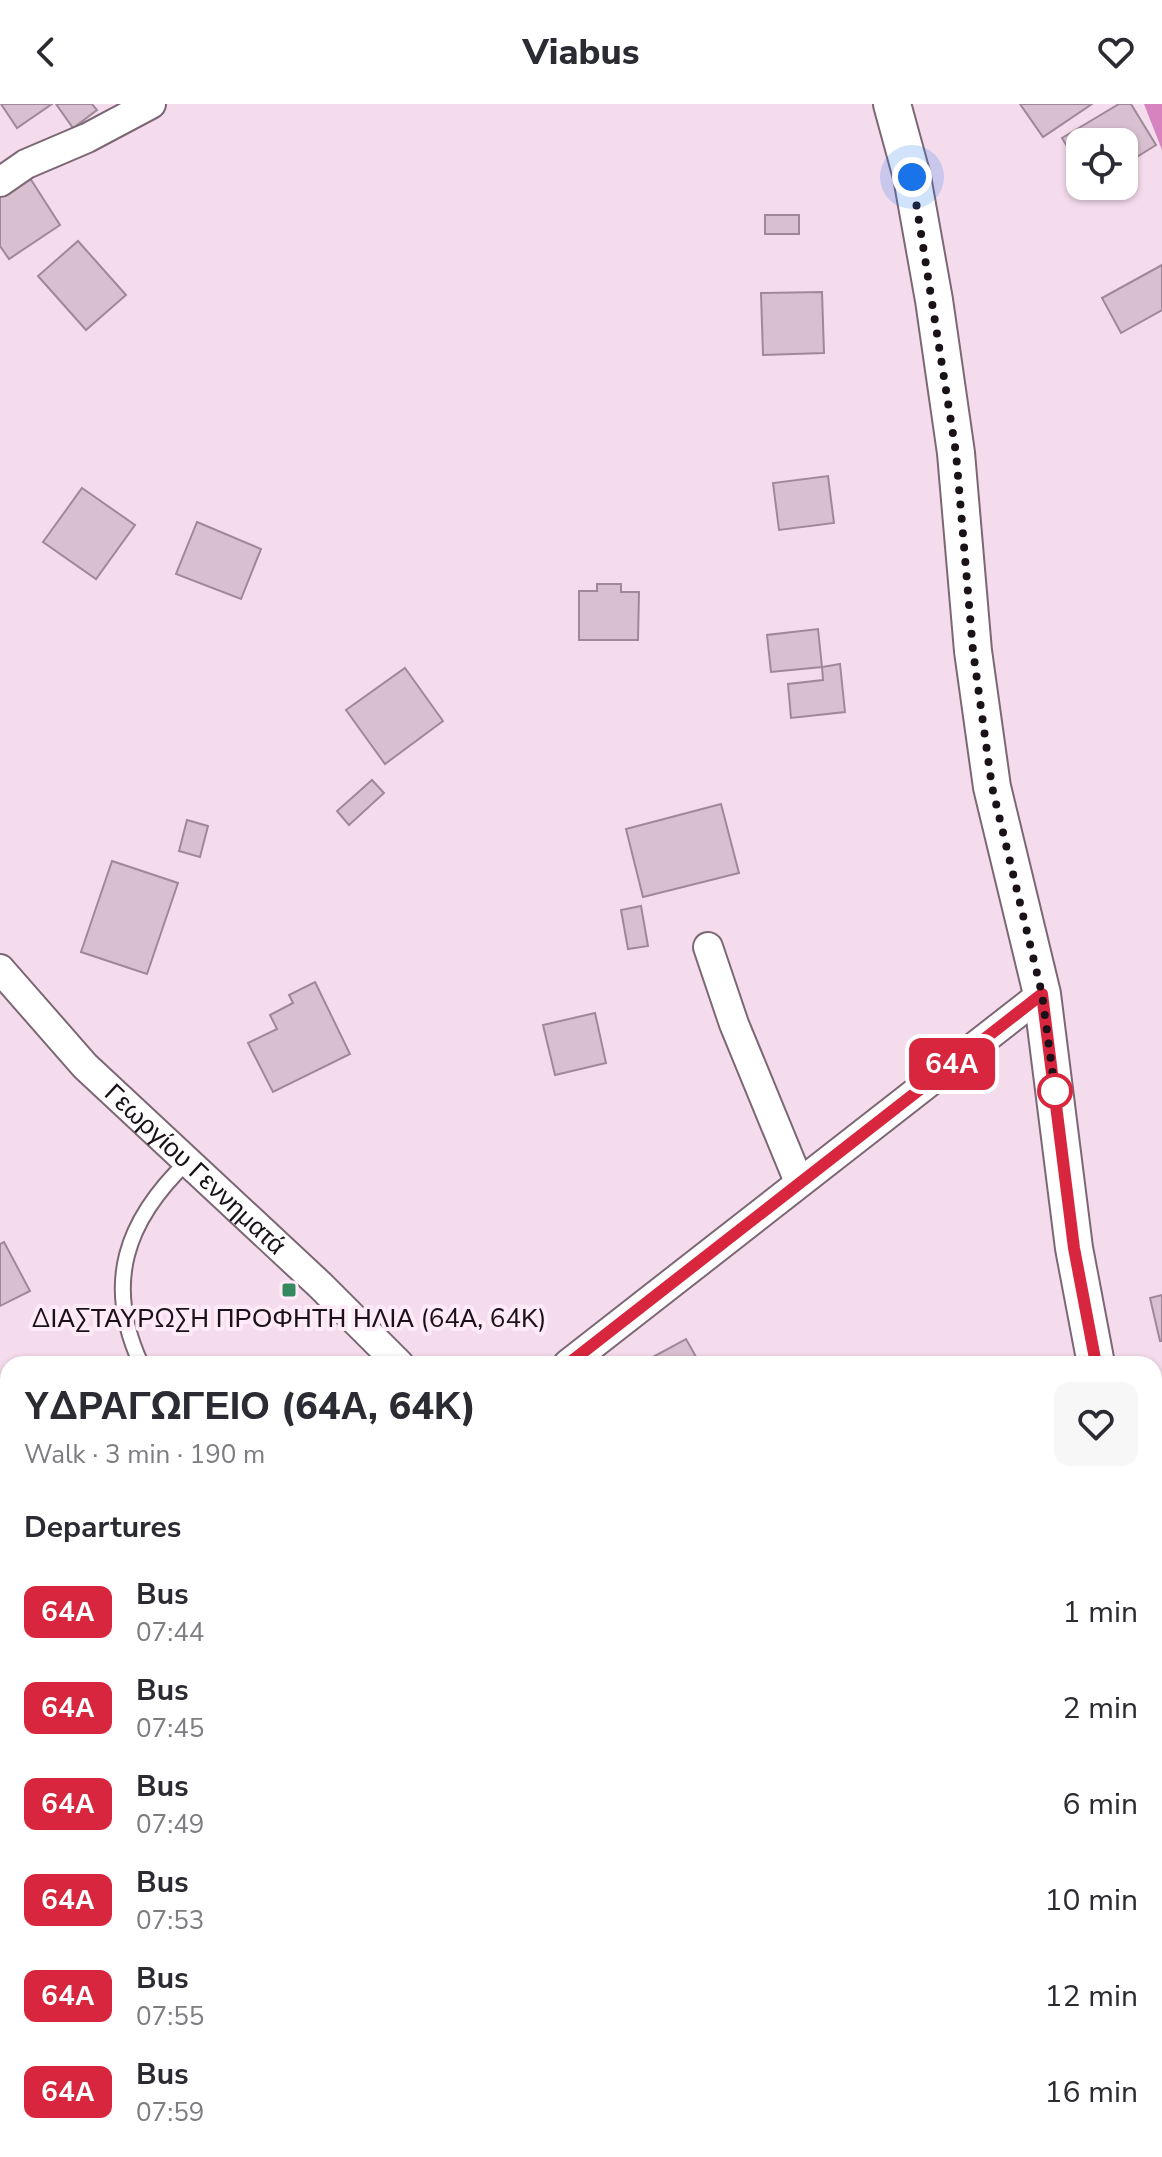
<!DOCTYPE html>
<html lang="en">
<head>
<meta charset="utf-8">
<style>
	:root { --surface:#fff; --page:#f7f7f7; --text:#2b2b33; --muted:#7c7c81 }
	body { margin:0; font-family:"Nunito Sans",sans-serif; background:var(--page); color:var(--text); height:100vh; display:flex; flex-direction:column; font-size:30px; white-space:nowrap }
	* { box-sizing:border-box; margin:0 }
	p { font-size:26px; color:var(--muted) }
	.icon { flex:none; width:44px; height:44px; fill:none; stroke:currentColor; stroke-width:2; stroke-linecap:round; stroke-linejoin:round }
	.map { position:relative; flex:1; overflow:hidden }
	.side { position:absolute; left:0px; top:1252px; width:1162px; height:802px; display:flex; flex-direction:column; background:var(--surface); border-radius:24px 24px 0 0; box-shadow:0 2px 6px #0004 }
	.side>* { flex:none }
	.badge { padding:0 16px; border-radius:12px; font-size:28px; line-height:52px }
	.controls { position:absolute; left:1066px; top:24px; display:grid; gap:16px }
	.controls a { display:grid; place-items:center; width:72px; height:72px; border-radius:16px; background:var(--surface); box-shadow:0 2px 6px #0004; font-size:40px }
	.you { position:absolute; width:40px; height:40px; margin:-20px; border:6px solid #fff; border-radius:50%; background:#1a73e8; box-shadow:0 0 0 12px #1a73e833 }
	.map>.badge { position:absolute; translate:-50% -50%; box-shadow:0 0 0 4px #fff }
	h2 { padding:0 24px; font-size:30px; line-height:72px }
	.round { display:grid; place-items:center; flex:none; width:84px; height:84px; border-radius:16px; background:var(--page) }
	.summary { display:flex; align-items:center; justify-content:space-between; height:136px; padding:0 24px }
	h1 { font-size:38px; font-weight:800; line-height:60px }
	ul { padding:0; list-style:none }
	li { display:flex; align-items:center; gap:24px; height:96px; padding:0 24px }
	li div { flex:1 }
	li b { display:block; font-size:30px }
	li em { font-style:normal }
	li .badge { min-width:88px; font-weight:700; text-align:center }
	header { display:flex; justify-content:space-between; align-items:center; height:104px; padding:0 24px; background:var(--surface); font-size:36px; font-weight:800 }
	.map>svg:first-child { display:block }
</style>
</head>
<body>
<header><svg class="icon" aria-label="back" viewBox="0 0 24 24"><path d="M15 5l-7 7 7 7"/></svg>Viabus<svg class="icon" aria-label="heart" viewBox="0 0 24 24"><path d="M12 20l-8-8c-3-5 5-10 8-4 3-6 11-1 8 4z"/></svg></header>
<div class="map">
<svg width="1162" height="2053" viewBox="0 0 1162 2053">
	<rect width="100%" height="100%" fill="#f5dced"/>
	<!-- forest -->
	<polygon fill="#d783c0" points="1144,0 1162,0 1162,46"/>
	<!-- building -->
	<g fill="#d8c0d0" stroke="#9f8998" stroke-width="2">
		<polygon points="1,0 52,0 17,24"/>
		<polygon points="56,0 92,0 97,6 73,24"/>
		<polygon points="1020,0 1092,0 1043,33"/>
		<polygon points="1119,0 1131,0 1156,41 1124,61 1124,38 1080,38 1080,63 1062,34"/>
		<polygon points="28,71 60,121 9,155 0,142 0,89"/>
		<rect x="765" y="111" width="34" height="19"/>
		<polygon points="78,137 126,191 86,226 38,172"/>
		<polygon points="1162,161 1162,206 1121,229 1102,194"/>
		<polygon points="822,188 824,249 763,251 761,189"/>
		<polygon points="828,372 834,419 779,426 773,379"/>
		<polygon points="82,384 135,421 96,475 43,438"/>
		<polygon points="197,418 261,445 241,495 176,470"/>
		<polygon points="597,480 621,480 621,488 639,488 638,536 579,536 579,487 597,487"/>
		<polygon points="818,525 822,563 771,568 767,531"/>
		<polygon points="840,560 845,608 791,614 788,580 823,576 822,563"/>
		<polygon points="405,564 443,617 385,660 346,606"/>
		<polygon points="372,676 384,689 349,721 337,707"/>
		<polygon points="721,700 739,769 643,793 626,725"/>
		<polygon points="187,716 208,722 200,753 179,747"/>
		<polygon points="112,757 178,779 147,870 81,848"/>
		<polygon points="641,802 648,842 628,845 621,806"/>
		<polygon points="315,878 350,950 273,988 248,939 277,925 270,911 293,899 289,891"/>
		<polygon points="595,909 606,959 555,971 543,921"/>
		<polygon points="4,1138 30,1187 0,1202 0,1140"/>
		<polygon points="1162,1191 1162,1237 1160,1237 1150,1194"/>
		<polygon points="686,1235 700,1260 640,1260"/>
		<polygon points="8,1314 8,1364 0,1367 0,1317"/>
		<polygon points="8,1386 8,1426 0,1429 0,1389"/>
		<polygon points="1162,1984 1162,2000 1154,2004 1154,1988"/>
		<polygon points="1108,2046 1142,2046 1130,2053 1101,2053"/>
	</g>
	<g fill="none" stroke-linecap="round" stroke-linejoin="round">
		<!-- service casing -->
		<g stroke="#7c6775" stroke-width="18">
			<g id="service">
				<path d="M141,1260c-37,-80 -16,-143 47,-203"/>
				<polyline points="0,1615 8,1609"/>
				<polyline points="0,1921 8,1922"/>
			</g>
		</g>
		<!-- minor casing -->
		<g stroke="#7c6775" stroke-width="32">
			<g id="minor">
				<polyline points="0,78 26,60 87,34 151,0"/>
				<polyline points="708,843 734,920 799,1078"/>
				<path id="s1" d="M0,865l85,97 235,219 79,79"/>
				<polyline points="568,1260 1042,890"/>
				<polyline points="118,2046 119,2053"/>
				<polyline points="755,2046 758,2053"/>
			</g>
		</g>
		<!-- tertiary casing -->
		<g stroke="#7c6775" stroke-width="40">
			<g id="tertiary">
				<polyline points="892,0 912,73 934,196 956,349 973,547 992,683 1042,890 1074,1144 1096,1260"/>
				<polyline points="1154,1406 1162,1421"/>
			</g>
		</g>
		<!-- service -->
		<use href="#service" stroke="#fff" stroke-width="14"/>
		<!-- minor -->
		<use href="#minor" stroke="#fff" stroke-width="28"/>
		<!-- tertiary -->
		<use href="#tertiary" stroke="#fff" stroke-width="36"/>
	</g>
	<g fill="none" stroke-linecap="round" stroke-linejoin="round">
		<!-- line casing -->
		<g stroke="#fff" stroke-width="18">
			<polyline id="line" points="568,1260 1042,890 1074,1144 1096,1260"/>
		</g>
		<!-- line -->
		<use href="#line" stroke="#d7263d" stroke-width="12"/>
		<!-- walk -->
		<polyline stroke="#1a1218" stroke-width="8" stroke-dasharray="0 14.4" points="912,73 956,349 973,547 992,683 1042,890 1055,987"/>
	</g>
	<!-- markers -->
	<circle fill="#fff" stroke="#d7263d" stroke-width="4" cx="1055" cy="987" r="16"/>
	<rect fill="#348a5e" stroke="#ffebf8" stroke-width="3" x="281" y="1178" width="16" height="16" rx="4"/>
	<g text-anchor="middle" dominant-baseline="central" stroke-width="8" stroke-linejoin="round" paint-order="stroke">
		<!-- street labels -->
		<g font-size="26" fill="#1a1218" stroke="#ffebf8">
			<text stroke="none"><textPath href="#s1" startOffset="280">Γεωργίου Γεννηματά</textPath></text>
		</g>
		<!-- poi labels -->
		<g font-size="26" fill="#1a1218" stroke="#ffebf8">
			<text x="289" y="1214">ΔΙΑΣΤΑΥΡΩΣΗ ΠΡΟΦΗΤΗ ΗΛΙΑ (64Α, 64Κ)</text>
		</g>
	</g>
</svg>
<div class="controls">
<a><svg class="icon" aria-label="locate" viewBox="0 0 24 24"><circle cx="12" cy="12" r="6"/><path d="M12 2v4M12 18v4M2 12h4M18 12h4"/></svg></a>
</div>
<div class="you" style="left:912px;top:73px"></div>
<b class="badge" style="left:952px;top:960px;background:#d7263d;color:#fff">64Α</b>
<section class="side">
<div class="summary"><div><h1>ΥΔΡΑΓΩΓΕΙΟ (64Α, 64Κ)</h1><p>Walk · 3 min · 190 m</p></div><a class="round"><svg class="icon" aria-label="heart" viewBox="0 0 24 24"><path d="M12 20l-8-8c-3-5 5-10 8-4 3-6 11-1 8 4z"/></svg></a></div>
<h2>Departures</h2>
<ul>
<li><span class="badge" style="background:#d7263d;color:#fff">64Α</span><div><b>Bus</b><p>07:44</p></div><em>1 min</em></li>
<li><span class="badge" style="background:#d7263d;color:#fff">64Α</span><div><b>Bus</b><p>07:45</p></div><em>2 min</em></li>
<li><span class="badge" style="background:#d7263d;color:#fff">64Α</span><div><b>Bus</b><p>07:49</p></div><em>6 min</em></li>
<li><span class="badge" style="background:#d7263d;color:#fff">64Α</span><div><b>Bus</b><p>07:53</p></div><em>10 min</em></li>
<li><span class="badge" style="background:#d7263d;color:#fff">64Α</span><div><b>Bus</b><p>07:55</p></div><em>12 min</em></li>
<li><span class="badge" style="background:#d7263d;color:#fff">64Α</span><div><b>Bus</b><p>07:59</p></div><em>16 min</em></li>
</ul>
</section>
</div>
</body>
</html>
